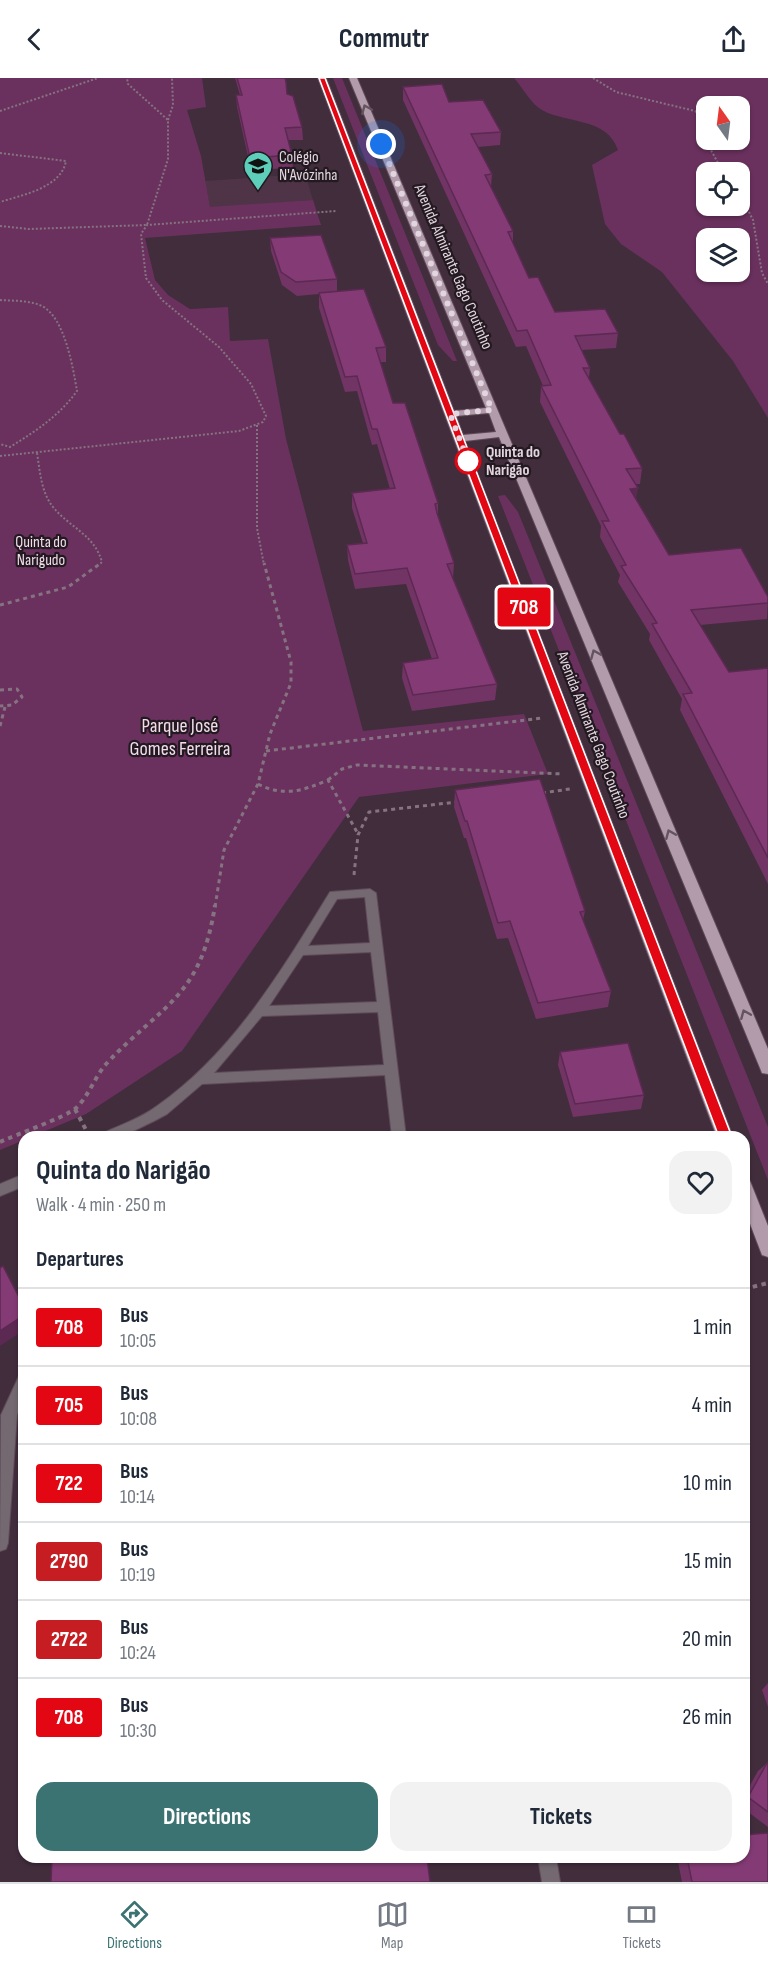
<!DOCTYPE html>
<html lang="en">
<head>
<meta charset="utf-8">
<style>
	:root { --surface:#fff; --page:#f2f2f3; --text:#1f2937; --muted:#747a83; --line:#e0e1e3; --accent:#3b7372 }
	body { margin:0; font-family:"Sofia Sans Condensed",sans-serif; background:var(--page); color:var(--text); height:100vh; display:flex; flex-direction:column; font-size:22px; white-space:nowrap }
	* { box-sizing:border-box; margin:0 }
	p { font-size:20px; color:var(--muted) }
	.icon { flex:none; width:33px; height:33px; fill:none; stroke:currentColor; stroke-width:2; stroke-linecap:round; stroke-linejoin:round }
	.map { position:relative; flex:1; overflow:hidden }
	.side { position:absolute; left:18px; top:1053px; width:732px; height:732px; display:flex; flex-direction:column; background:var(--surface); border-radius:18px; box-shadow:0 2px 4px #0004 }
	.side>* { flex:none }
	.badge { padding:0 12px; border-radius:4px; font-size:21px; line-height:39px }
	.needle { width:39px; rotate:346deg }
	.tools { position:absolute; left:696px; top:18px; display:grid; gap:12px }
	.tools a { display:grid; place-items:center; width:54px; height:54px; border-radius:12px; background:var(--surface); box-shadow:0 2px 4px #0004; font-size:30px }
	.you { position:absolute; width:30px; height:30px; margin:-15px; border:4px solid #fff; border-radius:50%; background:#1a73e8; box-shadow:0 0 0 9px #1a73e833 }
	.map>.badge { position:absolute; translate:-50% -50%; box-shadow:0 0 0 3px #fff }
	h2 { padding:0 18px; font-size:22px; line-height:54px }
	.round { display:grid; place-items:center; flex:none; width:63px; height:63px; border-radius:18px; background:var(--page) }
	.summary { display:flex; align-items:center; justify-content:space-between; height:102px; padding:0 18px }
	h1 { font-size:28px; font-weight:700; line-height:45px }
	.button { display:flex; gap:12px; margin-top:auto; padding:12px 18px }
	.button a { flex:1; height:69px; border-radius:18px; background:var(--accent); color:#fff; font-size:24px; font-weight:700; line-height:69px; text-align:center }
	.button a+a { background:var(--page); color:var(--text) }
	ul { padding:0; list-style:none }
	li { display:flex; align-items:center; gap:18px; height:78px; padding:0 18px; border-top:2px solid var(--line) }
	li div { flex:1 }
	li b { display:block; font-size:22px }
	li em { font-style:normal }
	li .badge { min-width:66px; font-weight:700; text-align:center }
	header { display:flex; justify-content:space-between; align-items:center; height:78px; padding:0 18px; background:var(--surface); font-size:27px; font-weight:700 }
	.tab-bar { display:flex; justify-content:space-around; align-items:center; height:84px; border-top:2px solid var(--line); background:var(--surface); font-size:16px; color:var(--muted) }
	.tab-bar a { display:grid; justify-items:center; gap:3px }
	.tab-bar .on { color:var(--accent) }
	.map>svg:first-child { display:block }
</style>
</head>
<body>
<header><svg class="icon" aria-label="back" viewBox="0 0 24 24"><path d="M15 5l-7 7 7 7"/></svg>Commutr<svg class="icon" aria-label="share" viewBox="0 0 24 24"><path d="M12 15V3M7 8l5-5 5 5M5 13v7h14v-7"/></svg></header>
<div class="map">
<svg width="768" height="1804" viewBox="0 0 768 1804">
	<rect width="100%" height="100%" fill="#422d3d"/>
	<!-- built -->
	<polygon fill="#4f3448" points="305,96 313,122 210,130 205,103"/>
	<!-- green -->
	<g fill="#6a315e" fill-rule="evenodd">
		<polygon points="0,0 202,0 206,29 187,32 201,78 210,129 313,122 321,147 145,160 155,202 168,217 190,231 228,229 230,263 268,261 286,361 363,653 524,636 548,696 359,719 182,973 86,1036 31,1059 24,1059 24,1062 0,1072"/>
		<polygon points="333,0 342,0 457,283 453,283 438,267"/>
		<path d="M514,0h254v340l-35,-57 -71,-89 -41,-28 -16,-20 -13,-59 26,-15c-11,-33 -51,-26 -76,-40 -10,-5 -20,-23 -28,-32zM706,28h34v34h-34zM706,94h34v34h-34zM740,160v34h-34v-34z"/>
		<polygon points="505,417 518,434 768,1049 768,1102 498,418"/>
	</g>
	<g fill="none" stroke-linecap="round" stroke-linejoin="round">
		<!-- service casing -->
		<g stroke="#5f4b5a" stroke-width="2">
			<g id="service">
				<path d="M370,811l6,4 30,244h-14l-7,-62 -183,9 -35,30 -13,7 -33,16h-20l2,-4c18,-8 38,-15 54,-27 76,-53 125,-136 173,-214zM365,819l5,46 -62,3 29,-47zM371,874l6,50 -108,4 34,-51zM378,934l6,53 -170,8 48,-57z"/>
				<polygon points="24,1096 24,1108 0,1118 0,1106"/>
			</g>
		</g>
		<!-- minor casing -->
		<g stroke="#5f4b5a" stroke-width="2">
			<g id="minor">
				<polygon points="24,1296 24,1320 17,1337 8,1465 6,1471 0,1473 1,1337 19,1298"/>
				<polygon points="538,1779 556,1779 560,1804 542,1804"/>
			</g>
		</g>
		<!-- primary casing -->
		<g stroke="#5f4b5a" stroke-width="2">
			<g id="primary">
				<path d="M318,0h8l128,333 32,-3 -137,-330h8l411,971v25l-6,-1 -2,-5 -261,-631 -34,4 268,696h-16zM489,335l7,19 -33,3 -7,-19z"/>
				<polygon points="744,1101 750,1103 768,1148 768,1179 762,1177 744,1130"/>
			</g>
		</g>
		<!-- path-far2 -->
		<g stroke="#857381" stroke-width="2" stroke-dasharray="2 2" stroke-linecap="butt">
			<polyline points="593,0 616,14 695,33 700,37 706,63 723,94"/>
			<polyline points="0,33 98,0"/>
			<polyline points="168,42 173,27 172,0"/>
			<path d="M0,75l66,8c-5,27 -44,34 -66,41"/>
			<polyline points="740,116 753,142 762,195 768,206"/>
			<polyline points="0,148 29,151 147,147 168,81 168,42 128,6 127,0"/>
			<path d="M0,222c14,1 29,0 42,6 23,12 31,62 35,85 -18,25 -41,40 -67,56l-10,-3"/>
			<polyline points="257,347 257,450 264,487"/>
			<path d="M37,375c3,18 4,39 16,54 17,21 41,27 49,55l-3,3"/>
			<polyline points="0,378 239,353 263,344 266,338 251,306 219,269 162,222 146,200 141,156 147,147 336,133"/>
		</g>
		<!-- path-far1 -->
		<g stroke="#857381" stroke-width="3" stroke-dasharray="4 4" stroke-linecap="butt">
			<polyline points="0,527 68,509 101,485"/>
			<polyline points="0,612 17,611 22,619 12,627 0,628"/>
			<polyline points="0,648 5,629"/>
			<polyline points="266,673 543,640"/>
			<polyline points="328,702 342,691 357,687 563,696"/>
			<path d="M258,706c26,13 44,7 70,-4l30,54"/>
			<polyline points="542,715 570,711"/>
			<polyline points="354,797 358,757 369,734 457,724"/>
			<polyline points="215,829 224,772 258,706 270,656 291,605 291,584 264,485"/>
		</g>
		<!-- path -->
		<g stroke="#857381" stroke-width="4" stroke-dasharray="4.5 4.5" stroke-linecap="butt">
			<polyline points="75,1031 86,1052"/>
			<path d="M0,1064c15,-7 66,-25 76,-34 13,-12 19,-32 31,-45 57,-60 94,-66 108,-158"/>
			<polyline points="744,1211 768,1205"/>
		</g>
		<!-- service -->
		<use href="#service" fill="#746971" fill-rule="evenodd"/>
		<!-- minor -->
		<use href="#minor" fill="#746971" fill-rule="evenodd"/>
		<!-- primary -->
		<use href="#primary" fill="#b29cac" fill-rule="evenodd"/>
	</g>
	<!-- wall -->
	<g fill="#723365">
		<polygon points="235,0 285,0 287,16 302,49 303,62 288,62 292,77 293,90 251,92 237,29 236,17 240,17"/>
		<polygon points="403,9 449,24 501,54 500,67 478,69 492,96 491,109 513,153 513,165 529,200 555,234 618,255 616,270 582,272 590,290 589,300 620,356 642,390 640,406 635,406 636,421 669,477 768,519 767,541 700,547 729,594 768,590 768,806 680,632 682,621 649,562 650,556 618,504 620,497 600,459 601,448 540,324 541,308 543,308 526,268 516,269 403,22"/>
		<polygon points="270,160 337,201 337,214 386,269 386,284 380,284 393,325 438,425 438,439 454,485 453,501 497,606 495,622 412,633 402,600 403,585 432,581 406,506 355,511 348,482 347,467 363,465 352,430 352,415 390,411 377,366 372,367 357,313 345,314 319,230 319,216 297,218 282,207 271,173"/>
		<polygon points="455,712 585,833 583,842 611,913 608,929 536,941 508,860 497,861 466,760 464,760 454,729"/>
		<polygon points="560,974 644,1017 641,1031 573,1039 558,987"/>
		<polygon points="768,1605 768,1629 762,1612"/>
		<polygon points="767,1685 768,1685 768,1749 744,1731 744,1718 758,1693"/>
		<polygon points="677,1779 744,1779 768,1804 682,1804"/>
	</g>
	<!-- shaded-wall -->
	<g fill="#5c2952">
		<polygon points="638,410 635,426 630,411"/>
		<polygon points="24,1237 24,1252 0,1268 0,1253"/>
	</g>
	<!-- building -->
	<g fill="#843b75" stroke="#5c2952" stroke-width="1.5">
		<polygon points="237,0 285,0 286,4 287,16 293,18 302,49 285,50 292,77 250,80 236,17 242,17"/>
		<polygon points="442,6 449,24 483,22 501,54 471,56 492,96 485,97 513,153 508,154 529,200 538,199 555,234 605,231 618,255 575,258 590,290 583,290 620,356 624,356 642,390 626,391 638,410 630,411 669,477 741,470 768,519 768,525 691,532 729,594 768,590 768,780 683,616 692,615 652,546 657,545 621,488 626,487 602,443 609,443 541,308 551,307 527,252 517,253 403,9"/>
		<polygon points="321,157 337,201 296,204 281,194 270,160"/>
		<polygon points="364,211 386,269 376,270 393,325 405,325 438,425 435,426 437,435 454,485 447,486 497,606 413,617 403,585 438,580 407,490 355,496 347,467 367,465 352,415 395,410 377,351 372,351 357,298 345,299 319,215"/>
		<polygon points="540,701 585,833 580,834 611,913 538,925 510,843 498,845 467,743 465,743 455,712"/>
		<polygon points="628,965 644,1017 575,1026 560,974"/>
		<polygon points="3,1188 24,1229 24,1237 0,1253 0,1190"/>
		<polygon points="767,1685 768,1685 768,1734 748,1719"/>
		<polygon points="768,1755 768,1804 692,1804 687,1779 744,1779 744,1757"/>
		<polygon points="52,1779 427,1779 430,1804 51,1804"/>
	</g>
	<!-- one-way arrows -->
	<defs><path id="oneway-chevron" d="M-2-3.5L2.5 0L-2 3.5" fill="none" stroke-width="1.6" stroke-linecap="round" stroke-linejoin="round" transform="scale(1.5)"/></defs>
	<g stroke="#63545f">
		<use href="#oneway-chevron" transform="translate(366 31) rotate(-113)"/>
		<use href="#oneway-chevron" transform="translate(595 576) rotate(-113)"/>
		<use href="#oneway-chevron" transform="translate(670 756) rotate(-113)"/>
		<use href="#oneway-chevron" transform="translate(745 936) rotate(-113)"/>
	</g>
	<!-- line -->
	<polygon fill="#e30613" stroke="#fff" stroke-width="1.5" points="319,0 325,0 732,1059 730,1063 725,1064 719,1059"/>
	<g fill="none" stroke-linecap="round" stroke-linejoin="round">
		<!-- walk -->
		<polyline stroke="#e3d5df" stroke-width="6" stroke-dasharray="0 10.8" points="381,66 492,332 450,336 468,383"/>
	</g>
	<!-- icons -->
	<defs>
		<g id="school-pin" transform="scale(1.5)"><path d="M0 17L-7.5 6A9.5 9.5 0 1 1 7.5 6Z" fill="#5dceb9" stroke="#231920"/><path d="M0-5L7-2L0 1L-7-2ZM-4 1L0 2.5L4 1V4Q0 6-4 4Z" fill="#111"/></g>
	</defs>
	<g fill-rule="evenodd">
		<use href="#school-pin" x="258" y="88"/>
	</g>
	<!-- markers -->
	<circle fill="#fff" stroke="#e30613" stroke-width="3" cx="468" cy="383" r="12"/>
	<g text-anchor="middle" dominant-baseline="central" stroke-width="4.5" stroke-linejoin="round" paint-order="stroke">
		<!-- far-poi labels -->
		<g font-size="16" fill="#e3d5df" stroke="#231920" text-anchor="start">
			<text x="279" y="79">Colégio<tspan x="279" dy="18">N'Avózinha</tspan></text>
		</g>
		<!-- far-street labels -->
		<g font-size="16" fill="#e3d5df" stroke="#231920">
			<text transform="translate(453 189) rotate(67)">Avenida Almirante Gago Coutinho</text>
			<text transform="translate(593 657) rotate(69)">Avenida Almirante Gago Coutinho</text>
		</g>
		<!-- far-stop labels -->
		<g font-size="16" font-weight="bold" fill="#e3d5df" stroke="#231920" text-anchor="start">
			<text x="486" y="374">Quinta do<tspan x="486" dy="18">Narigão</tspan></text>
		</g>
		<!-- far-park labels -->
		<g font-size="16" fill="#f2dcec" stroke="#231920">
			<text x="41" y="464">Quinta do<tspan x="41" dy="18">Narigudo</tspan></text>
		</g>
		<!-- park labels -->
		<g font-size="20" fill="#f2dcec" stroke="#231920">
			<text x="180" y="648">Parque José<tspan x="180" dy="23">Gomes Ferreira</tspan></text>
		</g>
	</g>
</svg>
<div class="tools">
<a><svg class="needle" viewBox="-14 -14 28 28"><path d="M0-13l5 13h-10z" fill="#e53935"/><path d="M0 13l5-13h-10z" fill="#747a83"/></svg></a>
<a><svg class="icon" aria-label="locate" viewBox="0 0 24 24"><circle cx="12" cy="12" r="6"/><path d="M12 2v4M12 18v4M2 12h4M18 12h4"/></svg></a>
<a><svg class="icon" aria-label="layers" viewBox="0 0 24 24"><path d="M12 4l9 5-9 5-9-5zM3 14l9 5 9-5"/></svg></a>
</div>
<div class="you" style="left:381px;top:66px"></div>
<b class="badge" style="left:524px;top:529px;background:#e30613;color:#fff">708</b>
<section class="side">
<div class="summary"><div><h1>Quinta do Narigão</h1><p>Walk · 4 min · 250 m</p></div><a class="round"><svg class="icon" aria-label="heart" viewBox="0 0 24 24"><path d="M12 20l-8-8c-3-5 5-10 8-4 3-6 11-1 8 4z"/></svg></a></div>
<h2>Departures</h2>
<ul>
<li><span class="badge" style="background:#e30613;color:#fff">708</span><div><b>Bus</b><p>10:05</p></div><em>1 min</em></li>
<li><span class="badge" style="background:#e30613;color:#fff">705</span><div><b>Bus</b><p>10:08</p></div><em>4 min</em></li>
<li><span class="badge" style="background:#e30613;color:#fff">722</span><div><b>Bus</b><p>10:14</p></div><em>10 min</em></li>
<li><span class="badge" style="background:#c61d23;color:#fff">2790</span><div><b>Bus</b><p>10:19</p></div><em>15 min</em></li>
<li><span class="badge" style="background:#c61d23;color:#fff">2722</span><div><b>Bus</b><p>10:24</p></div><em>20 min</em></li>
<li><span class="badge" style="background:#e30613;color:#fff">708</span><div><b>Bus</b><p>10:30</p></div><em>26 min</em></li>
</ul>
<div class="button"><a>Directions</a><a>Tickets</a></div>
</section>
</div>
<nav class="tab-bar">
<a class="on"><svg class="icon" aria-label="directions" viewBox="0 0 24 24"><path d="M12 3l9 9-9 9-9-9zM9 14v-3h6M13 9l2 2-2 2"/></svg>Directions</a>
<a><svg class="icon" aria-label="map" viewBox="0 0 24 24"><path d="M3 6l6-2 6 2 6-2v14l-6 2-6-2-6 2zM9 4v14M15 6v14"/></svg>Map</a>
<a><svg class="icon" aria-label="tickets" viewBox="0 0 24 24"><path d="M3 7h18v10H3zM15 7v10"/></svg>Tickets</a>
</nav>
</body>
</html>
